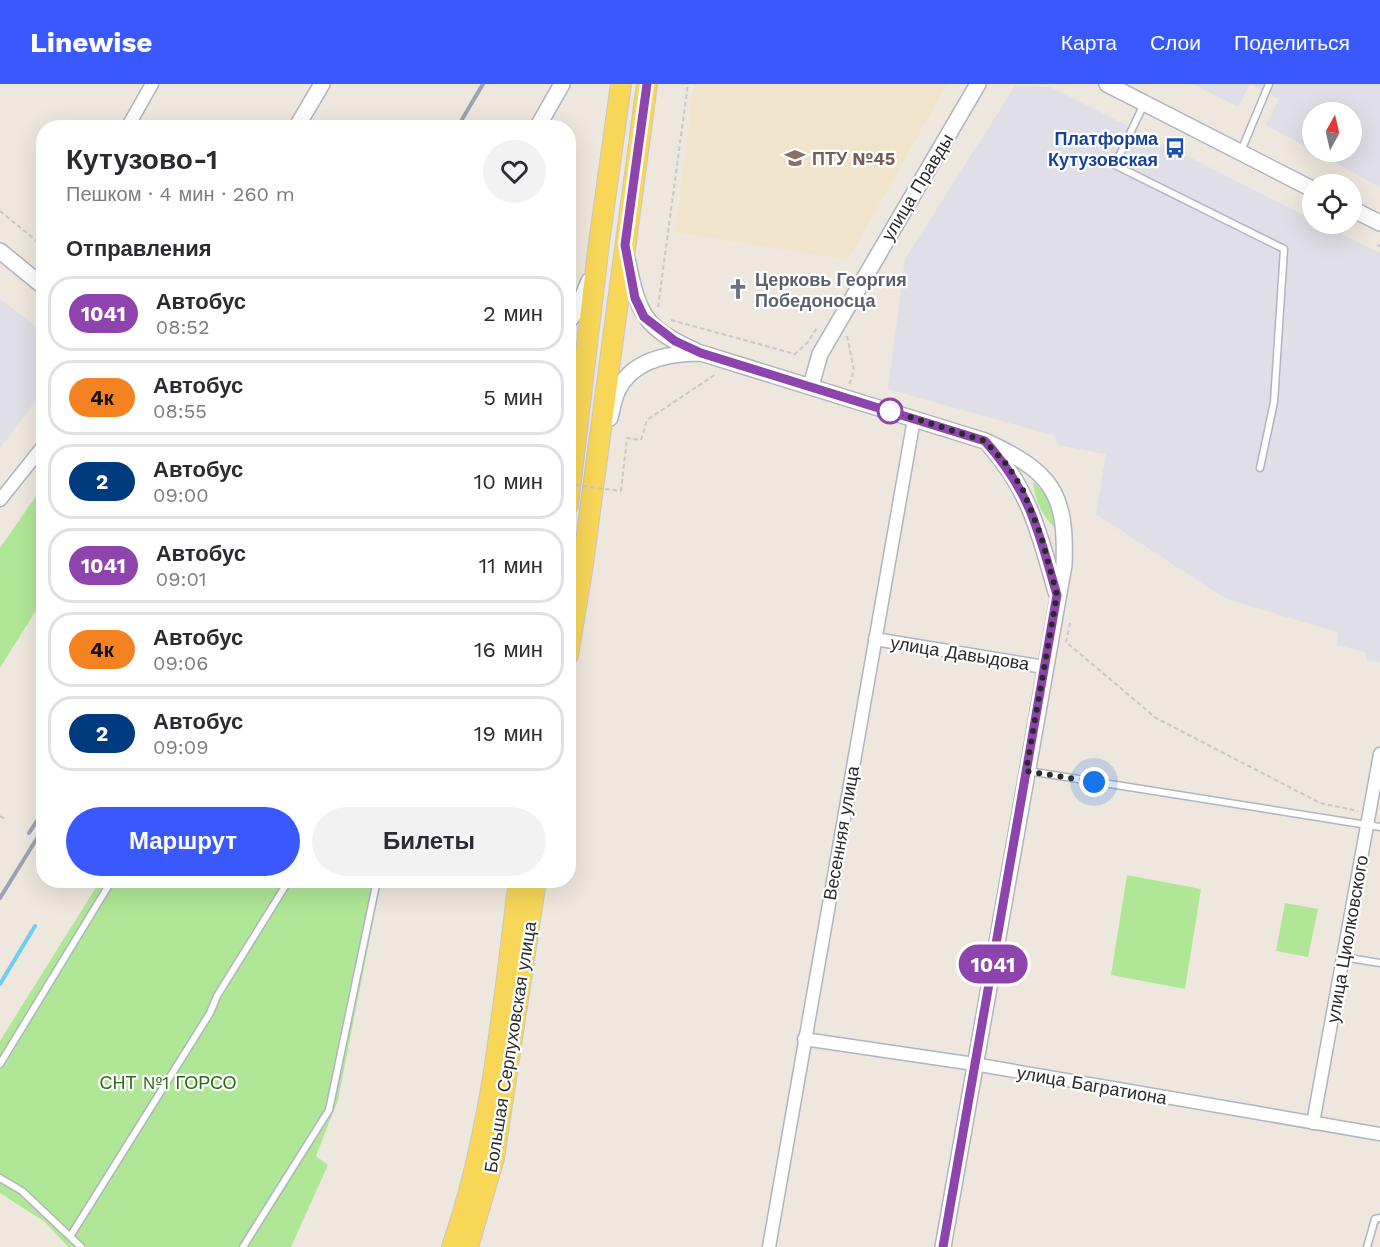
<!DOCTYPE html>
<html lang="ru">
<head>
<meta charset="utf-8">
<style>
	:root { --surface:#fff; --page:#f2f2f3; --text:#2b2b33; --muted:#7c7c81; --line:#e1e1e2; --accent:#3959ff }
	body { margin:0; font-family:"Work Sans",sans-serif; background:var(--page); color:var(--text); height:100vh; display:flex; flex-direction:column; font-size:22px; white-space:nowrap }
	* { box-sizing:border-box; margin:0 }
	p { font-size:20px; color:var(--muted) }
	.icon { flex:none; width:33px; height:33px; fill:none; stroke:currentColor; stroke-width:2; stroke-linecap:round; stroke-linejoin:round }
	.map { position:relative; flex:1; overflow:hidden }
	.sheet { position:absolute; left:36px; top:36px; width:540px; height:768px; display:flex; flex-direction:column; background:var(--surface); border-radius:24px; box-shadow:0 6px 24px #0002 }
	.sheet>* { flex:none }
	.badge { padding:0 12px; border-radius:20px; font-size:21px; line-height:39px }
	.needle { width:39px; rotate:8deg }
	.buttons { position:absolute; left:1302px; top:18px; display:grid; gap:12px }
	.buttons a { display:grid; place-items:center; width:60px; height:60px; border-radius:50%; background:var(--surface); box-shadow:0 6px 24px #0002; font-size:30px }
	.you { position:absolute; width:30px; height:30px; margin:-15px; border:4px solid #fff; border-radius:50%; background:#1a73e8; box-shadow:0 0 0 9px #1a73e833 }
	.map>.badge { position:absolute; translate:-50% -50%; box-shadow:0 0 0 3px #fff }
	h2 { padding:0 30px; font-size:22px; line-height:54px }
	.round { display:grid; place-items:center; flex:none; width:63px; height:63px; border-radius:32px; background:var(--page) }
	.headline { display:flex; align-items:center; justify-content:space-between; height:102px; padding:0 30px }
	h1 { font-size:28px; font-weight:600; line-height:45px }
	.primary-button { display:flex; gap:12px; margin-top:auto; padding:12px 30px }
	.primary-button a { flex:1; height:69px; border-radius:36px; background:var(--accent); color:#fff; font-size:24px; font-weight:600; line-height:69px; text-align:center }
	.primary-button a+a { background:var(--page); color:var(--text) }
	ul { padding:0; list-style:none }
	li { display:flex; align-items:center; gap:18px; height:75px; margin:0 12px 9px; padding:0 18px; border:3px solid var(--line); border-radius:24px }
	li div { flex:1 }
	li b { display:block; font-size:22px }
	li em { font-style:normal }
	li .badge { min-width:66px; font-weight:700; text-align:center }
	header { display:flex; align-items:center; gap:36px; box-sizing:border-box; height:84px; padding:0 30px; background:var(--accent); color:#fff }
	header strong { font-size:28px }
	nav { display:flex; gap:33px; margin-inline-start:auto; font-size:21px }
	.map>svg:first-child { display:block }
</style>
</head>
<body>
<header>
<strong>Linewise</strong>
<nav><a>Карта</a><a>Слои</a><a>Поделиться</a></nav>
</header>
<div class="map">
<svg width="1380" height="1163" viewBox="0 0 1380 1163">
	<rect width="100%" height="100%" fill="#eee7dd"/>
	<!-- industrial -->
	<g fill="#e0dee6">
		<polygon points="1193,0 1250,0 1238,23"/>
		<polygon points="1250,0 1380,0 1380,103 1315,68 1352,68 1352,28 1312,28 1312,66 1266,41 1279,15"/>
		<polygon points="1015,2 1050,3 1312,135 1312,140 1321,140 1380,169 1380,578 1367,577 1365,568 1337,561 1338,548 1226,515 1096,430 1106,370 1057,361 1055,352 888,305 905,175"/>
		<polygon points="0,215 44,249 43,307 0,364"/>
	</g>
	<!-- education -->
	<polygon fill="#f0e5cc" points="694,0 947,0 848,176 675,148"/>
	<!-- green -->
	<g fill="#b0e797">
		<path d="M1033,398c15,12 20,25 21,45 -13,-13 -19,-27 -21,-45z"/>
		<polygon points="43,402 43,515 0,584 0,464"/>
		<polygon points="1127,791 1201,805 1185,905 1111,891"/>
		<polygon points="100,797 381,797 338,1016 316,1072 328,1081 291,1163 68,1163 45,1138 0,1109 0,957"/>
		<polygon points="1285,819 1318,825 1308,873 1276,867"/>
	</g>
	<g fill="none" stroke-linecap="round" stroke-linejoin="round">
		<!-- stream -->
		<polyline stroke="#6bcdf5" stroke-width="4" points="0,900 35,842"/>
		<!-- service casing -->
		<g stroke="#b1b3c0" stroke-width="9">
			<g id="service">
				<polyline points="1144,20 1115,81 1284,165 1274,318 1260,384"/>
				<polyline points="1241,67 1269,0"/>
				<polyline points="1028,687 1380,743"/>
				<polyline points="1343,873 1380,879"/>
				<polyline points="0,980 112,796"/>
				<polyline points="0,1094 22,1107 81,1163"/>
				<polyline points="71,1151 210,929 217,912 289,796"/>
				<polyline points="243,1163 329,1026 377,796"/>
				<polyline points="1367,1163 1375,1135 1380,1134"/>
			</g>
		</g>
		<!-- minor casing -->
		<g stroke="#b1b3c0" stroke-width="15">
			<g id="minor">
				<polyline points="127,44 152,0"/>
				<polyline points="0,416 44,361"/>
				<polyline points="875,555 1044,583"/>
				<polyline points="804,955 974,980 1380,1050"/>
				<polyline points="1313,1039 1380,670"/>
				<polyline points="769,1163 914,335"/>
			</g>
		</g>
		<!-- tertiary casing -->
		<g stroke="#b1b3c0" stroke-width="18">
			<g id="tertiary">
				<polyline points="1107,0 1312,105"/>
				<polyline points="296,44 322,0"/>
				<polyline points="537,44 562,0"/>
				<polyline points="1352,125 1380,139"/>
				<polyline points="0,167 44,203"/>
				<path d="M627,175c12,55 15,68 69,92"/>
				<polyline points="568,238 577,226 589,197"/>
				<polyline points="811,302 820,270 978,0"/>
				<path d="M610,334c2,-9 4,-20 8,-28 15,-31 53,-37 83,-37l284,88c65,30 82,50 79,124l-121,682"/>
				<path d="M990,362c40,45 50,90 66,146"/>
			</g>
		</g>
		<!-- primary casing -->
		<g stroke="#c8c8c8" stroke-width="22">
			<g id="primary">
				<polyline points="568,421 599,159 621,0"/>
				<polyline points="568,571 582,487 647,0"/>
				<path d="M452,1163c41,-118 51,-243 67,-367"/>
				<polyline points="468,1163 494,1074 536,796"/>
			</g>
		</g>
		<!-- path -->
		<g stroke="#c8c8c8" stroke-width="2" stroke-dasharray="4.5 3" stroke-linecap="butt">
			<polyline points="0,127 44,163"/>
			<polyline points="1377,161 1380,162"/>
			<polyline points="658,223 688,0"/>
			<polyline points="671,236 795,270 808,258 818,242"/>
			<polyline points="847,252 854,286 849,302"/>
			<polyline points="621,407 627,354 641,356 647,336 716,290"/>
			<polyline points="1070,539 1066,558 1156,634 1320,719 1358,727"/>
			<polyline points="0,732 5,735"/>
		</g>
		<!-- service -->
		<use href="#service" stroke="#fff" stroke-width="6"/>
		<!-- minor -->
		<use href="#minor" stroke="#fff" stroke-width="12"/>
		<!-- tertiary -->
		<use href="#tertiary" stroke="#fff" stroke-width="15"/>
		<!-- primary -->
		<use href="#primary" stroke="#f7d658" stroke-width="20"/>
		<!-- rail -->
		<g stroke="#9fa2b7" stroke-width="4">
			<polyline points="457,44 483,0"/>
			<polyline points="29,749 44,726"/>
			<polyline points="0,814 44,743"/>
		</g>
		<!-- path-bridge -->
		<polyline stroke="#c8c8c8" stroke-width="2" stroke-dasharray="4.5 3" stroke-linecap="butt" points="568,400 621,407"/>
	</g>
	<g fill="none" stroke-linecap="round" stroke-linejoin="round">
		<!-- line casing -->
		<g stroke="#fff" stroke-width="14">
			<path id="line" d="M647,0l-22,161 10,53 9,19 31,24 26,12 284,88c46,52 53,89 72,154l-114,652"/>
		</g>
		<!-- line -->
		<use href="#line" stroke="#8e44ad" stroke-width="9"/>
		<!-- walk -->
		<polyline stroke="#2b2b2b" stroke-width="6" stroke-dasharray="0 10.8" points="890,327 885,325 985,357 1008,382 1023,406 1041,452 1057,511 1026,687 1094,698"/>
	</g>
	<!-- icons -->
	<defs>
		<g id="bus-bare" transform="scale(1.62)"><path d="M-5-6H5V4H4V6H2V4H-2V6H-4V4H-5ZM-3.5-4V0h7V-4ZM-3.5 1.2v1.5H-2V1.2ZM2 1.2v1.5H3.5V1.2Z" fill="#1a4fb4" stroke="#fff" stroke-width="2.5" paint-order="stroke"/></g>
		<g id="school-bare" transform="scale(1.62)"><path d="M0-5L7-2L0 1L-7-2ZM-4 1L0 2.5L4 1V4Q0 6-4 4Z" fill="#8d6e63" stroke="#fff" stroke-width="2.5" paint-order="stroke"/></g>
		<g id="church-bare" transform="scale(1.62)"><path d="M-1.2-6h2.4v3.5h3.3v2.4h-3.3V6h-2.4V-.1h-3.3v-2.4h3.3Z" fill="#6b7280" stroke="#fff" stroke-width="2.5" paint-order="stroke"/></g>
	</defs>
	<g fill-rule="evenodd">
		<use href="#bus-bare" x="1175" y="64"/>
		<use href="#school-bare" x="795" y="74"/>
		<use href="#church-bare" x="738" y="205"/>
	</g>
	<!-- markers -->
	<circle fill="#fff" stroke="#8e44ad" stroke-width="3" cx="890" cy="327" r="12"/>
	<g text-anchor="middle" dominant-baseline="central" stroke-width="4.5" stroke-linejoin="round" paint-order="stroke">
		<!-- transit labels -->
		<g font-size="18" font-weight="bold" fill="#164399" stroke="#fff" text-anchor="end">
			<text x="1158" y="54">Платформа<tspan x="1158" dy="21">Кутузовская</tspan></text>
		</g>
		<!-- education labels -->
		<g font-size="18" font-weight="bold" fill="#785e54" stroke="#fff" text-anchor="start">
			<text x="812" y="74">ПТУ №45</text>
		</g>
		<!-- street labels -->
		<g font-size="18" fill="#2b2b2b" stroke="#fff">
			<text transform="translate(917 103) rotate(-59)">улица Правды</text>
			<text transform="translate(960 569) rotate(9)">улица Давыдова</text>
			<text transform="translate(841 749) rotate(-80)">Весенняя улица</text>
			<text transform="translate(1347 855) rotate(-80)">улица Циолковского</text>
			<text transform="translate(510 963) rotate(-81)">Большая Серпуховская улица</text>
			<text transform="translate(1092 1001) rotate(10)">улица Багратиона</text>
		</g>
		<!-- worship labels -->
		<g font-size="18" font-weight="bold" fill="#5b616d" stroke="#fff" text-anchor="start">
			<text x="755" y="195">Церковь Георгия<tspan x="755" dy="21">Победоносца</tspan></text>
		</g>
		<!-- park labels -->
		<g font-size="18" fill="#276d17" stroke="#fff">
			<text x="168" y="998">СНТ №1 ГОРСО</text>
		</g>
	</g>
</svg>
<div class="buttons">
<a><svg class="needle" viewBox="-14 -14 28 28"><path d="M0-13l5 13h-10z" fill="#e53935"/><path d="M0 13l5-13h-10z" fill="#7c7c81"/></svg></a>
<a><svg class="icon" aria-label="locate" viewBox="0 0 24 24"><circle cx="12" cy="12" r="6"/><path d="M12 2v4M12 18v4M2 12h4M18 12h4"/></svg></a>
</div>
<div class="you" style="left:1094px;top:698px"></div>
<b class="badge" style="left:993px;top:880px;background:#8e44ad;color:#fff">1041</b>
<section class="sheet">
<div class="headline"><div><h1>Кутузово-1</h1><p>Пешком · 4 мин · 260 m</p></div><a class="round"><svg class="icon" aria-label="heart" viewBox="0 0 24 24"><path d="M12 20l-8-8c-3-5 5-10 8-4 3-6 11-1 8 4z"/></svg></a></div>
<h2>Отправления</h2>
<ul>
<li><span class="badge" style="background:#8e44ad;color:#fff">1041</span><div><b>Автобус</b><p>08:52</p></div><em>2 мин</em></li>
<li><span class="badge" style="background:#f58220;color:#111">4к</span><div><b>Автобус</b><p>08:55</p></div><em>5 мин</em></li>
<li><span class="badge" style="background:#003b80;color:#fff">2</span><div><b>Автобус</b><p>09:00</p></div><em>10 мин</em></li>
<li><span class="badge" style="background:#8e44ad;color:#fff">1041</span><div><b>Автобус</b><p>09:01</p></div><em>11 мин</em></li>
<li><span class="badge" style="background:#f58220;color:#111">4к</span><div><b>Автобус</b><p>09:06</p></div><em>16 мин</em></li>
<li><span class="badge" style="background:#003b80;color:#fff">2</span><div><b>Автобус</b><p>09:09</p></div><em>19 мин</em></li>
</ul>
<div class="primary-button"><a>Маршрут</a><a>Билеты</a></div>
</section>
</div>
</body>
</html>
